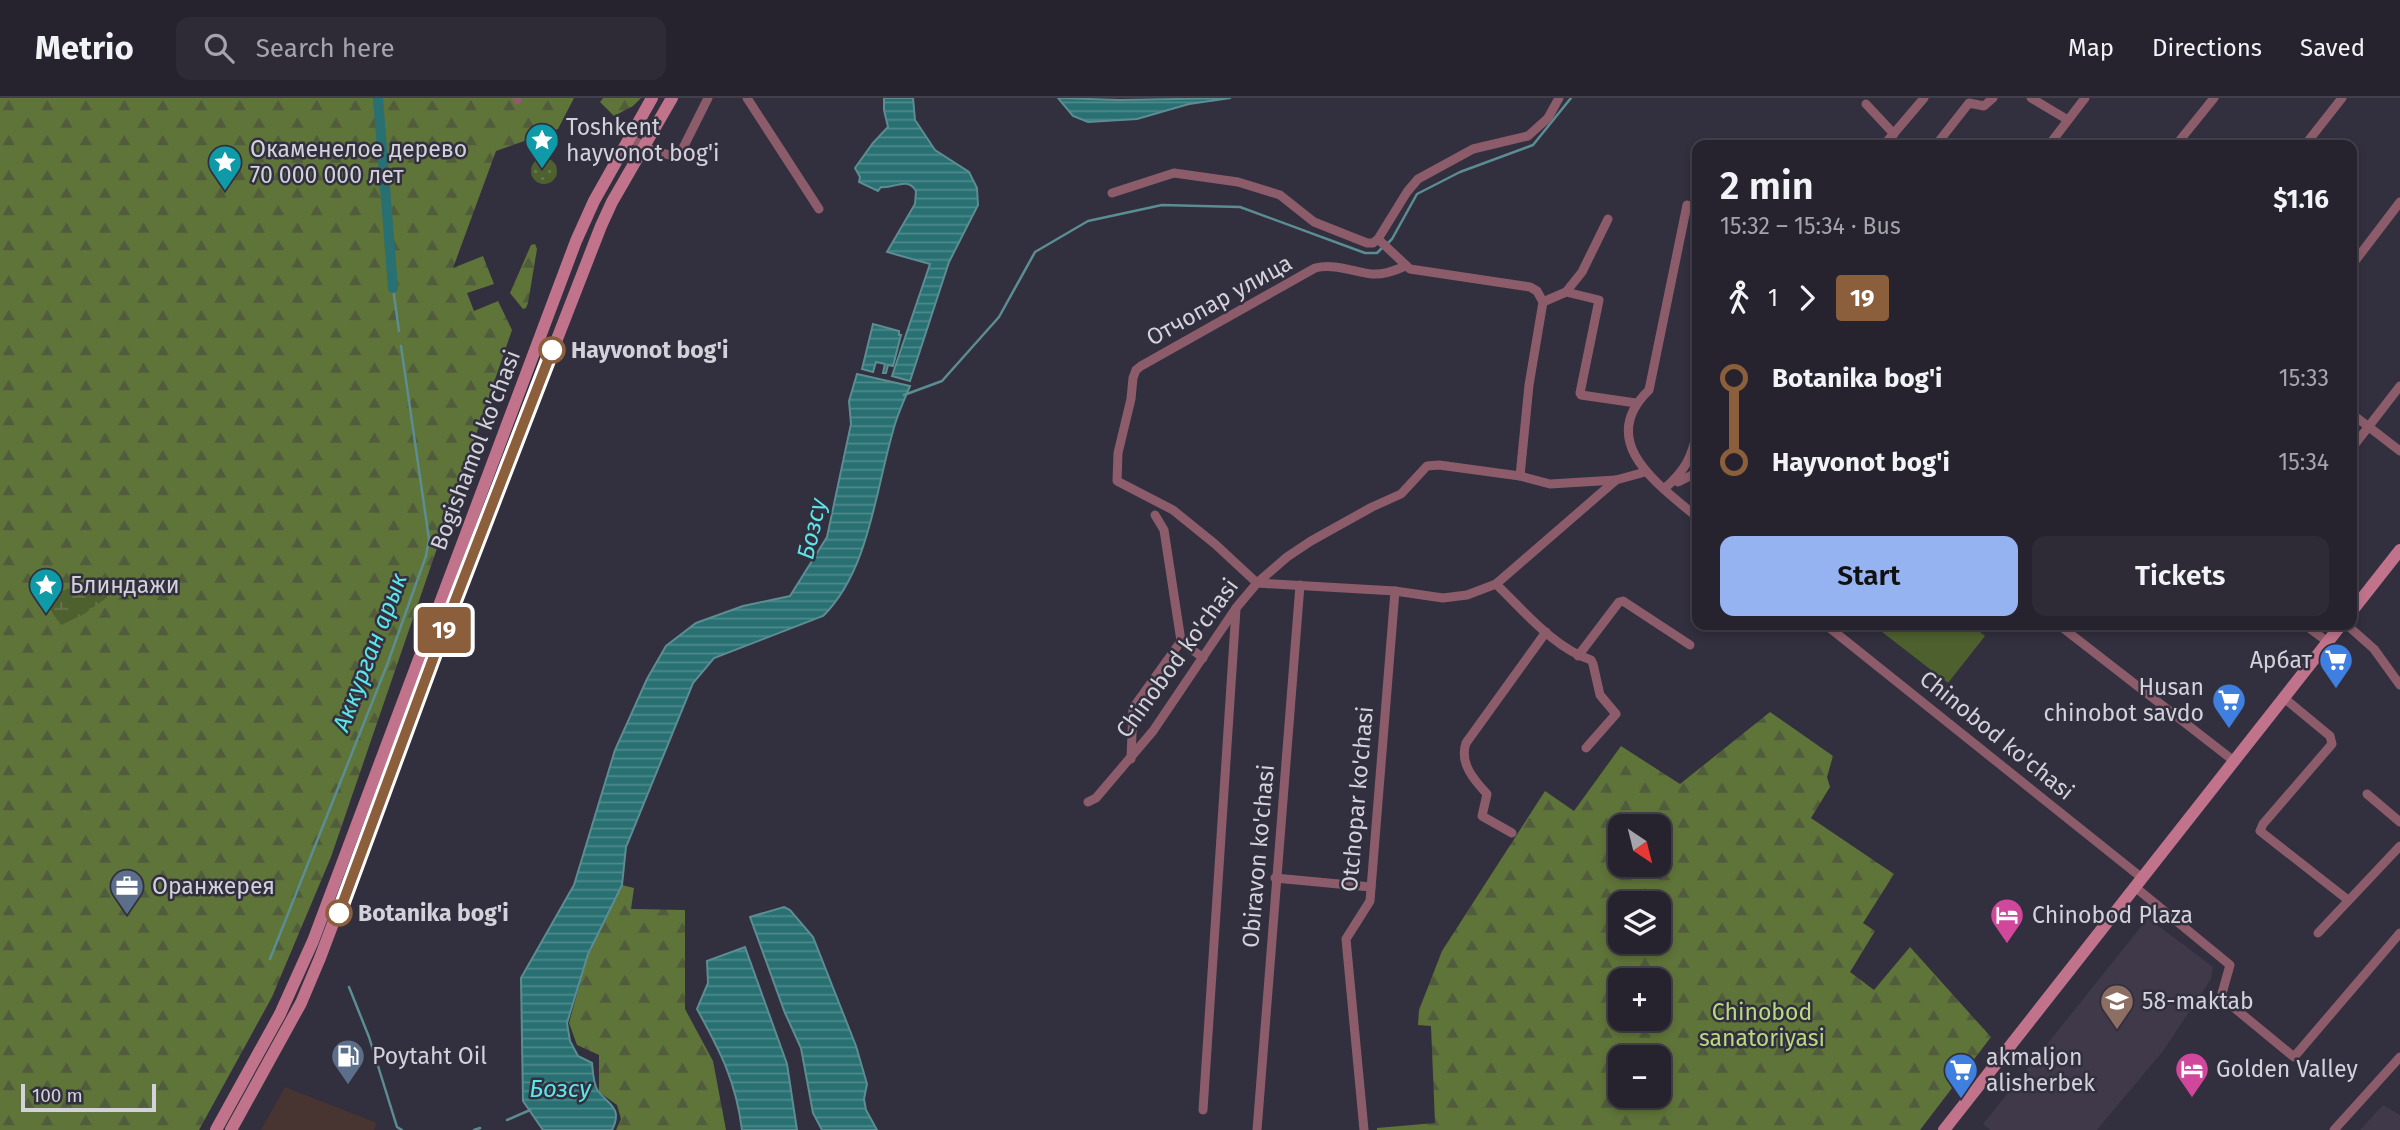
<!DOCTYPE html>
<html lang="en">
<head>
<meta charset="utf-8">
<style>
	:root { --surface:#26232e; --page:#2e2b36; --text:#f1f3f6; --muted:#a4a4aa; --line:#42404a; --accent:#95b2f1 }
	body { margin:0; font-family:"Fira Sans",sans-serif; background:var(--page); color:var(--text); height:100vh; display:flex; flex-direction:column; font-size:26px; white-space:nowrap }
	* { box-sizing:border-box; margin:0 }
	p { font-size:23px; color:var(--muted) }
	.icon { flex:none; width:38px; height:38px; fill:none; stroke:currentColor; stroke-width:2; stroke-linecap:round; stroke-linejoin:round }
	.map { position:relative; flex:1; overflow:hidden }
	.sheet { position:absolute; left:1692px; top:42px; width:665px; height:490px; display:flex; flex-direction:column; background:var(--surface); border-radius:14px; box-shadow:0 4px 10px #0003,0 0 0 2px var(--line) }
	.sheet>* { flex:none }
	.badge { padding:0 14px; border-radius:5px; font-size:24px; line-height:46px }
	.needle { width:46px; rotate:145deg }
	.tools { position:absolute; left:1608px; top:716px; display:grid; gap:14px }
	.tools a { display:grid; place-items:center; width:63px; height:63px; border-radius:14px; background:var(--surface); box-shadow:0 4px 10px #0003,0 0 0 2px var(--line); font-size:35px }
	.scale { position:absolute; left:21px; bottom:18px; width:135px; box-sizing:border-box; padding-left:7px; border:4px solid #d3d2db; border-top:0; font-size:19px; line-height:24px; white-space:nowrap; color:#d3d2db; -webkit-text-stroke:5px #322f3e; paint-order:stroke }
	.map>.badge { position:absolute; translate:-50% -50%; box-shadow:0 0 0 4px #fff }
	.legs { display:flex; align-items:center; gap:10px; height:77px; padding:0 28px; font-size:23px }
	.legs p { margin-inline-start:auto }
	.head { display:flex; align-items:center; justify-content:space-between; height:119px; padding:0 28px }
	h1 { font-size:38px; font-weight:600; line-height:52px }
	.primary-button { display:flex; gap:14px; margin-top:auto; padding:14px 28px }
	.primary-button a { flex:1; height:80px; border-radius:14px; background:var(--accent); color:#111; font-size:28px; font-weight:600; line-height:80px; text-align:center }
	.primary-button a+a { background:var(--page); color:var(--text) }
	ul { padding:0 28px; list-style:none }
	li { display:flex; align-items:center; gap:24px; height:84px; font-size:26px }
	li i { display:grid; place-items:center; width:10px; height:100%; margin:0 9px; background:currentColor }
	li i::after { content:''; width:18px; height:18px; margin:-9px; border:5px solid; border-radius:50%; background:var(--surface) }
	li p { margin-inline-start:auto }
	li:first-child i { background:linear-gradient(#0000 50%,currentColor 0) }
	li:last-child i { background:linear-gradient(currentColor 50%,#0000 0) }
	header { display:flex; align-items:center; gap:42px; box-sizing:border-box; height:98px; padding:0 35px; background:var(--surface); border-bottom:2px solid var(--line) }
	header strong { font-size:33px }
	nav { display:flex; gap:38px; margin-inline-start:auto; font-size:24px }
	.search { width:490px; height:63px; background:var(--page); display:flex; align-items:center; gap:18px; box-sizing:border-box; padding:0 24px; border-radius:14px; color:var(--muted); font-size:26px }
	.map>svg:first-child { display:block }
</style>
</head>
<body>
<header>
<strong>Metrio</strong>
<div class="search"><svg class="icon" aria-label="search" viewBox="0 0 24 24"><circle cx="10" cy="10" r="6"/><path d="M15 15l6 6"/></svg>Search here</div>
<nav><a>Map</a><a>Directions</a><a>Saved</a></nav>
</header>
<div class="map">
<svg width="2400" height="1032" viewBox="0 0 2400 1032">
	<defs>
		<pattern id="grass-dots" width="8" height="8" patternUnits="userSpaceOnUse" patternTransform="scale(1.75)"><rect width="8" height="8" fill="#4e602e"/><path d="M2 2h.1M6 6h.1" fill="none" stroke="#67764c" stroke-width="1.8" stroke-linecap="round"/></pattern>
		<pattern id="forest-firs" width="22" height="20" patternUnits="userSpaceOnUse" patternTransform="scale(1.75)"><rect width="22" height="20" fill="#5f7439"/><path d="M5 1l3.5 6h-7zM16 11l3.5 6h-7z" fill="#515c3d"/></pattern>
		<pattern id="wetland-marsh" width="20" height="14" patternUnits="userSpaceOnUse" patternTransform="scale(1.75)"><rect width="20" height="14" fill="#4e602e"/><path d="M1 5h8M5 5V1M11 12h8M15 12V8" fill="none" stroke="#67764c"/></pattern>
		<pattern id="water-rules" width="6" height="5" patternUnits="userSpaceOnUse" patternTransform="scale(1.75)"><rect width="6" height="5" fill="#287072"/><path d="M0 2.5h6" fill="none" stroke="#508a8c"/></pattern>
	</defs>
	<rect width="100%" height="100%" fill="#322f3e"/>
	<!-- industrial -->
	<polygon fill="#483430" points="285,989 377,1025 374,1032 261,1032"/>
	<!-- education -->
	<g fill="#3f3949">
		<polygon points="2148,820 2213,869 2211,881 2163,953 2097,1032 1990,1032 1983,1026"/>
		<polygon points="2383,1007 2400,1017 2400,1032 2360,1032"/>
	</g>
	<!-- grass -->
	<circle fill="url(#grass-dots)" cx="544" cy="73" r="13"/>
	<!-- forest -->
	<g fill="url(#forest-firs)" fill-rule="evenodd">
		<polygon points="0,0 574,0 558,31 496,53 453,170 483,158 494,186 467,195 474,213 498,203 512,232 331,759 272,899 199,1032 0,1032"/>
		<polygon points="603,0 641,0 633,8 614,18 600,4"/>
		<polygon points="535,146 537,151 528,205 526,210 523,211 510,195 531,147"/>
		<path d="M1770,614l63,44 -6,21 3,10 -19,31 83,56 -31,49 12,8 -25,41 24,18 36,-43 81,90 -71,93h-543v-2l58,-5 -4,-97 -13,-1 1,-15 23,-59 103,-160 29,20 47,-65 59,38zM1659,728v38h-39v-38zM1620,805h39v39h-39zM1659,882v38h-39v-38zM1659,959v39h-39v-39z"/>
		<polygon points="622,787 634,790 631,811 685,812 685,911 713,963 726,1032 616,1032 621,1021 617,1007 599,994 599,957 577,947 569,925 588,856"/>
	</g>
	<!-- wetland -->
	<path fill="url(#wetland-marsh)" d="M97,483l12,5v10l-25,18 -23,11 -14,-20c7,-14 35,-23 50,-24z"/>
	<!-- green -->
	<polygon fill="#4e602e" points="1873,527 1971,527 1985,538 1948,585"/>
	<!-- water -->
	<g fill="url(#water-rules)" stroke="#5b8d92" stroke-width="2">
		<path d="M884,0h29l2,22 20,30 34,22 8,16 1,17 -29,57 -39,119 -18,-5 38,-112 -43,-12 28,-48 1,-13c-9,-15 -22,-2 -35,-4l-3,4 -19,-9 1,-5 -5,-9 18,-25 15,-16 -4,-17z"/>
		<polygon points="1058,0 1120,2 1231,0 1189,6 1137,21 1088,24 1073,18"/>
		<polygon points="873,226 899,233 899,237 901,237 893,268 888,267 886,275 883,275 885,266 876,264 873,274 862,271"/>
		<path d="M857,276l53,12c-5,12 -10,23 -14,35 -20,62 -25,148 -73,195l-109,42 -21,25 -67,164 -4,38 -34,69 -21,69 3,18 8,15 14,7c1,8 1,21 6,28 11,14 25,17 14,39h-69l-20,-29 -2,-123 53,-93 41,-135 32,-71 19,-33 30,-23 47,-17 47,-10 37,-59 24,-113 -2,-23z"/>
		<polygon points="784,809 790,812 813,839 856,948 867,986 864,1001 866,1012 877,1032 822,1032 813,1015 801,950 785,915 750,819"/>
		<path d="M745,849l42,117 10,66h-55c-6,-49 -22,-79 -45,-121l11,-26 -1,-22z"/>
	</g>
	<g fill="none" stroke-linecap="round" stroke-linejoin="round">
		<!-- stream -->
		<g stroke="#5b8d92" stroke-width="2.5">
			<polyline points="1387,146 1392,141 1417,96 1460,74 1533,47 1571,0"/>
			<polyline points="393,190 399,233"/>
			<polyline points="904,297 942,283 999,219 1035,154 1088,123 1162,107 1240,109 1365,155 1377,155 1382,150"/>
			<polyline points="270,861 387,567 426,458 429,441 401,248"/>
			<polyline points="349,889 369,939 397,1029 402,1032"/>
			<polyline points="507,1022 530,1012"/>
			<polyline points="474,1032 480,1030"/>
		</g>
		<!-- canal -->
		<polyline stroke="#287072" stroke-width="10" points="378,0 393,190"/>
		<!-- street -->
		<g stroke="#8d5c6a" stroke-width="9">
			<polyline points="517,0 517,2"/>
			<polyline points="747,0 819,111"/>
			<polyline points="2031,0 2068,22"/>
			<polyline points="1866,6 1894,36"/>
			<polyline points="629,40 656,54 675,58 682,52 708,0"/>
			<polyline points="1884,47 1924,0"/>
			<polyline points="1936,47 1969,5 1984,8 1993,0"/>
			<polyline points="2049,47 2085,0"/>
			<polyline points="2176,47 2214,0"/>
			<polyline points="2305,47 2342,0"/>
			<polyline points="1112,95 1174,75 1238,84 1280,97 1314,124 1367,145 1373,145 1378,141 1407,94 1418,81 1473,51 1528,38 1548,20 1559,0"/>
			<path d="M1687,107l-38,185c-54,52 10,95 49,128"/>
			<polyline points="1378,141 1410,171 1530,189 1537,193 1543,204 1529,287 1520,378"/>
			<polyline points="2352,167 2400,104"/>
			<path d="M1406,168c-11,4 -21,9 -34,8 -18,-2 -37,-11 -57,-6l-174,98 -5,4 -3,8 -2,21 -13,54 -1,28 56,29 42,34 42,39 138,8 48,7 24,-3 29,-11 120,-104 29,-8"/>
			<polyline points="1566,194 1582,174 1608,121"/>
			<polyline points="1543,204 1566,194 1599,202 1580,295 1581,297 1636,305"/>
			<polyline points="2352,316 2400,353"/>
			<polyline points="2352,350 2400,288"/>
			<polyline points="1678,384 1698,374"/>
			<path d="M1664,391c22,-19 28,-32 34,-61"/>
			<polyline points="1155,417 1164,432 1181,543 1203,560"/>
			<path d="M1496,486c28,27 58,64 95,76l2,4 7,31 16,19 -30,34"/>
			<polyline points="1826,527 2142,780"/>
			<polyline points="2059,527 2234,663"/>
			<polyline points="2305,527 2328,544"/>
			<polyline points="2347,527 2374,551 2400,587"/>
			<polyline points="1578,558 1619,504 1623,503 1690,547"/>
			<polyline points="2284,600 2330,638 2332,646 2263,726 2260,733 2348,802"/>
			<polyline points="1131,661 1133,610 1181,543"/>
			<polyline points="2367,696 2400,724"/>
			<polyline points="1088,704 1096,700 1153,633 1236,510 1257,485 1287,459 1311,443 1372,409 1401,396 1427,368 1439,367 1520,378 1550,386 1616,382"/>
			<path d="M1512,735l-30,-17 5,-22c-13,-14 -28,-31 -21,-51l80,-111"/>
			<polyline points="1275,780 1371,789"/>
			<polyline points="2135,789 2230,867 2221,899 2294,959 2400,835"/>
			<polyline points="2318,835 2400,748"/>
			<polyline points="1203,1012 1236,511"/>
			<polyline points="1257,1032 1300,487"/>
			<polyline points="1364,1032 1346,841 1370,803 1395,493"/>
			<polyline points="2334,1032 2400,959"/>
		</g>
		<!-- secondary -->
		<g stroke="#c0738a" stroke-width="12">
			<polyline points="2352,513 2400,452"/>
			<polyline points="216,1032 280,916 313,843 576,143 594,103 652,0"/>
			<polyline points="231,1032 301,905 320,860 443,534 601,128 612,104 672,0"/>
			<polyline points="1944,1032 2341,527"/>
		</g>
	</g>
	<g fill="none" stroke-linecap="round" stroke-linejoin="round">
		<!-- line-1 casing -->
		<g stroke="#fff" stroke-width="16">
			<polyline id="line-1" points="339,815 443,534 552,252"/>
		</g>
		<!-- line-1 -->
		<use href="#line-1" stroke="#8b5e3c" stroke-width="10"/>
	</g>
	<!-- icons -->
	<defs>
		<g id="sight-pin" transform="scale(1.75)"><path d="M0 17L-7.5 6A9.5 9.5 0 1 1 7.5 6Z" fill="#0f9aa8" stroke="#322f3e"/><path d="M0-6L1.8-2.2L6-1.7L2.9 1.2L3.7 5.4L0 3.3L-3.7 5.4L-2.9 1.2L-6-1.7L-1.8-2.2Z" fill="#fff"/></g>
		<g id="supermarket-pin" transform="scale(1.75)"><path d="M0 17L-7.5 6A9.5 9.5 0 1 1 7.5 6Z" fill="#3f7fe0" stroke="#322f3e"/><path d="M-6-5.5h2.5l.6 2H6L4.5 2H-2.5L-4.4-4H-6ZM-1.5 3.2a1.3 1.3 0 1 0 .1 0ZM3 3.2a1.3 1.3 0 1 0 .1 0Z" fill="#fff"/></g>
		<g id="office-pin" transform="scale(1.75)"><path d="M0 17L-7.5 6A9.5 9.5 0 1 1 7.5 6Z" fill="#5c6f8a" stroke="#322f3e"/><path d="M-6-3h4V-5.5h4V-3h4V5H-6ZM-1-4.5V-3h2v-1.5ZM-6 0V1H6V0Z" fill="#fff"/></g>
		<g id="hotel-pin" transform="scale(1.75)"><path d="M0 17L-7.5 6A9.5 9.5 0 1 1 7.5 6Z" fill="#d1479c" stroke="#322f3e"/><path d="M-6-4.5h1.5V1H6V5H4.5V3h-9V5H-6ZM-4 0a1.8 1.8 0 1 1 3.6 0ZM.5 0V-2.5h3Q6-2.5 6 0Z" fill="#fff"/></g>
		<g id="school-pin" transform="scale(1.75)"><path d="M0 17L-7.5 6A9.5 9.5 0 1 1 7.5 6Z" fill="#8d6e63" stroke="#322f3e"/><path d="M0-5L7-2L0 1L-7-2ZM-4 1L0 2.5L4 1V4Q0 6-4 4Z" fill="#fff"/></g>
		<g id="fuel-pin" transform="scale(1.75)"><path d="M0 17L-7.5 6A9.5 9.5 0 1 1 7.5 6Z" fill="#5c6f8a" stroke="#322f3e"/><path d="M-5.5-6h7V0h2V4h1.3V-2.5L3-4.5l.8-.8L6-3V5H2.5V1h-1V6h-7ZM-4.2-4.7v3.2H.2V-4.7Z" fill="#fff"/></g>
	</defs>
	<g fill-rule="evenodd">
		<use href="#sight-pin" x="542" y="42"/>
		<use href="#sight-pin" x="225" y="64"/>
		<use href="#sight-pin" x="46" y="487"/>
		<use href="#supermarket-pin" x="2336" y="562"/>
		<use href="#supermarket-pin" x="2229" y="602"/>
		<use href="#office-pin" x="127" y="788"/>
		<use href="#hotel-pin" x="2007" y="817"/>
		<use href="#school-pin" x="2117" y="903"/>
		<use href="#fuel-pin" x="348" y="958"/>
		<use href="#hotel-pin" x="2192" y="971"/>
		<use href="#supermarket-pin" x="1961" y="972"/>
	</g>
	<!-- markers -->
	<g fill="#fff" stroke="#8b5e3c" stroke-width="3.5">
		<circle cx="552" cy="252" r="12"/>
		<circle cx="339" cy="815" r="12"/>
	</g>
	<g text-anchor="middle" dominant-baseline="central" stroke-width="5" stroke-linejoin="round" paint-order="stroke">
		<!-- poi labels -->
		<g font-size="23" fill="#d3d2db" stroke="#322f3e" text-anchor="start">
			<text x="566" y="29">Toshkent<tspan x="566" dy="26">hayvonot bog'i</tspan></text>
			<text x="250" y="51">Окаменелое дерево<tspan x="250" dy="26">70 000 000 лет</tspan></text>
			<text x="70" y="487">Блиндажи</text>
			<text x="2312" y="562" text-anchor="end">Арбат</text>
			<text x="2204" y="589" text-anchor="end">Husan<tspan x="2204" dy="26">chinobot savdo</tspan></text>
			<text x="152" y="788">Оранжерея</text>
			<text x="2032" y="817">Chinobod Plaza</text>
			<text x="2142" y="903">58-maktab</text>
			<text x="372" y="958">Poytaht Oil</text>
			<text x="1986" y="959">akmaljon<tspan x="1986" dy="26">alisherbek</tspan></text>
			<text x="2216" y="971">Golden Valley</text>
		</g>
		<!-- street labels -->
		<g font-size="23" fill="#d3d2db" stroke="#322f3e">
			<text transform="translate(1219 202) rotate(-29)">Отчопар улица</text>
			<text transform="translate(475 352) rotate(-69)">Bogishamol ko'chasi</text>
			<text transform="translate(1177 560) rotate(-54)">Chinobod ko'chasi</text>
			<text transform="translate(1997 637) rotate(39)">Chinobod ko'chasi</text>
			<text transform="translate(1357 701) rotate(-85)">Otchopar ko'chasi</text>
			<text transform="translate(1258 758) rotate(-85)">Obiravon ko'chasi</text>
		</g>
		<!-- stop labels -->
		<g font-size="23" font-weight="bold" fill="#d3d2db" stroke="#322f3e" text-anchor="start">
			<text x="571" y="252">Hayvonot bog'i</text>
			<text x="358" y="815">Botanika bog'i</text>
		</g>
		<!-- park labels -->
		<g font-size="23" fill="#b9d982" stroke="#322f3e">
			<text x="1762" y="914">Chinobod<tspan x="1762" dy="26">sanatoriyasi</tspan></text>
		</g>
		<!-- water labels -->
		<g font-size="24" font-style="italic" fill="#5ce5e9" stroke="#322f3e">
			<text transform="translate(812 431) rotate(-77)">Бозсу</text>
			<text transform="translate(370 554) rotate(-69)">Аккурган арык</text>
			<text x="560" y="991">Бозсу</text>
		</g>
	</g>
</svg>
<div class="tools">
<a><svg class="needle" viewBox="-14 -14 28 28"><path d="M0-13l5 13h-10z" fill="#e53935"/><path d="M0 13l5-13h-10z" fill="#a4a4aa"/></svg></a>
<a><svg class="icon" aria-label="layers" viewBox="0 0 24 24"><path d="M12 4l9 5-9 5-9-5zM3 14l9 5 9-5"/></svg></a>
<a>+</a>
<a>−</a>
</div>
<div class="scale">100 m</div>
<b class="badge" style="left:444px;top:532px;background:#8b5e3c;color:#fff">19</b>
<section class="sheet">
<div class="head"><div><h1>2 min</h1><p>15:32 – 15:34 · Bus</p></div><b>$1.16</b></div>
<div class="legs"><svg class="icon" aria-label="walk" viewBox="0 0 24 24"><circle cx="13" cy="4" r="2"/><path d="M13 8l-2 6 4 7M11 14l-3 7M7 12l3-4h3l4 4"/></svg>1<svg class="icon" aria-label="forward" viewBox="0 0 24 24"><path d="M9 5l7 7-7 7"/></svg><b class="badge" style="background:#8b5e3c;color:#fff">19</b></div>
<ul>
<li><i style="color:#8b5e3c"></i><b>Botanika bog'i</b><p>15:33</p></li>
<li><i style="color:#8b5e3c"></i><b>Hayvonot bog'i</b><p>15:34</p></li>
</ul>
<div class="primary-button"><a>Start</a><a>Tickets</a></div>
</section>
</div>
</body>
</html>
